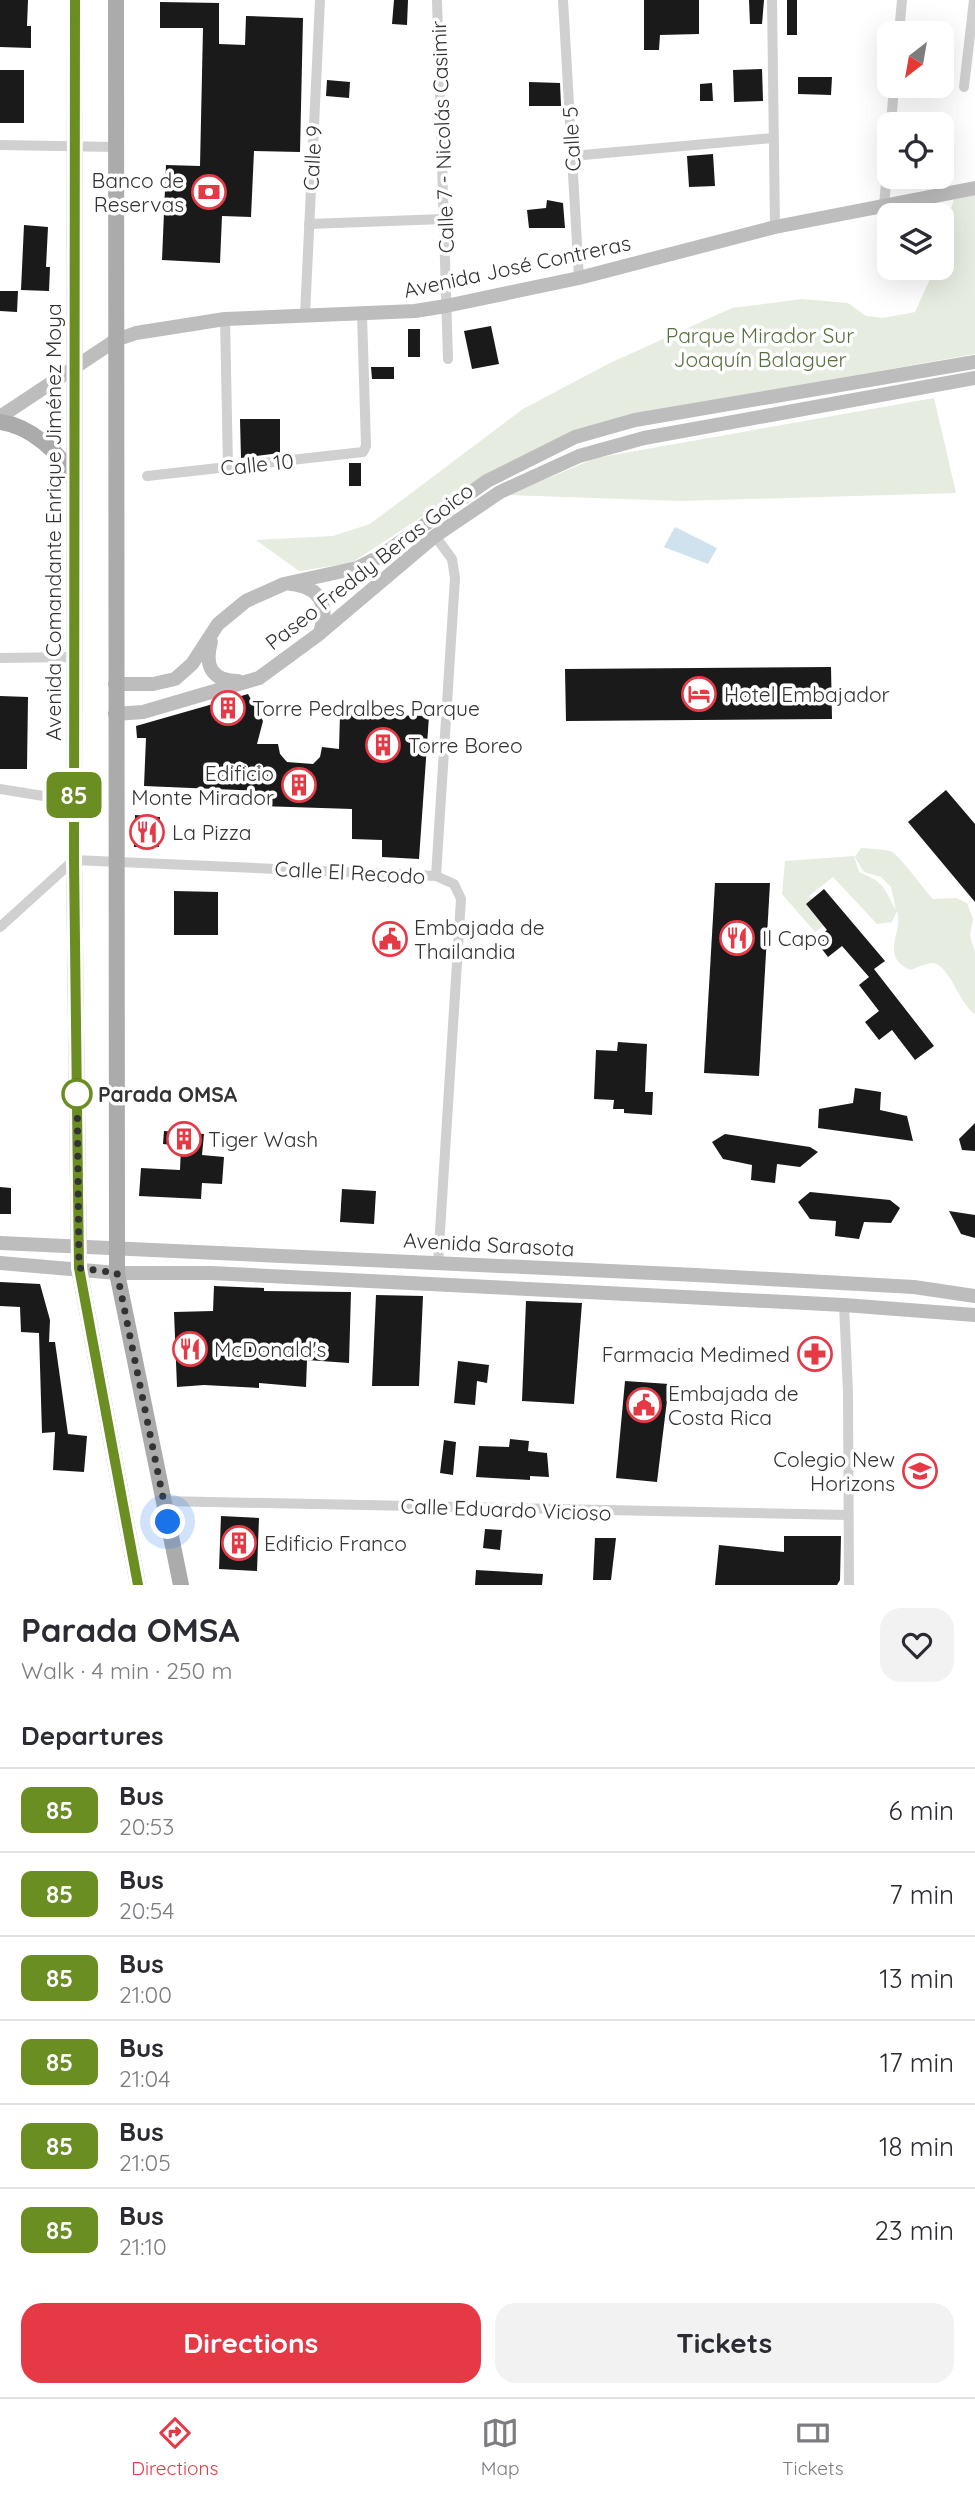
<!DOCTYPE html>
<html lang="en">
<head>
<meta charset="utf-8">
<style>
	:root { --surface:#fff; --page:#f2f2f3; --text:#2b2b33; --muted:#7c7c81; --line:#e1e1e2; --accent:#e63946 }
	body { margin:0; font-family:Quicksand,sans-serif; background:var(--page); color:var(--text); height:100vh; display:flex; flex-direction:column; font-size:26px; white-space:nowrap }
	* { box-sizing:border-box; margin:0 }
	p { font-size:23px; color:var(--muted) }
	.icon { flex:none; width:38px; height:38px; fill:none; stroke:currentColor; stroke-width:2; stroke-linecap:round; stroke-linejoin:round }
	.map { position:relative; height:1585px; overflow:hidden }
	.side { display:flex; flex-direction:column; background:var(--surface); flex:1 }
	.side>* { flex:none }
	.badge { padding:0 14px; border-radius:10px; font-size:24px; line-height:46px }
	.needle { width:46px; rotate:211deg }
	.fabs { position:absolute; left:877px; top:21px; display:grid; gap:14px }
	.fabs a { display:grid; place-items:center; width:77px; height:77px; border-radius:14px; background:var(--surface); box-shadow:0 7px 28px #0002; font-size:35px }
	.you { position:absolute; width:35px; height:35px; margin:-18px; border:5px solid #fff; border-radius:50%; background:#1a73e8; box-shadow:0 0 0 10px #1a73e833 }
	.map>.badge { position:absolute; translate:-50% -50%; box-shadow:0 0 0 4px #fff }
	h2 { padding:0 21px; font-size:26px; line-height:63px }
	.round { display:grid; place-items:center; flex:none; width:74px; height:74px; border-radius:21px; background:var(--page) }
	.head { display:flex; align-items:center; justify-content:space-between; height:119px; padding:0 21px }
	h1 { font-size:33px; font-weight:700; line-height:52px }
	.button { display:flex; gap:14px; margin-top:auto; padding:14px 21px }
	.button a { flex:1; height:80px; border-radius:21px; background:var(--accent); color:#fff; font-size:28px; font-weight:700; line-height:80px; text-align:center }
	.button a+a { background:var(--page); color:var(--text) }
	ul { padding:0; list-style:none }
	li { display:flex; align-items:center; gap:21px; height:84px; padding:0 21px; border-top:2px solid var(--line) }
	li div { flex:1 }
	li b { display:block; font-size:26px }
	li em { font-style:normal }
	li .badge { min-width:77px; font-weight:700; text-align:center }
	.tab-bar { display:flex; justify-content:space-around; align-items:center; height:98px; border-top:2px solid var(--line); background:var(--surface); font-size:19px; color:var(--muted) }
	.tab-bar a { display:grid; justify-items:center; gap:4px }
	.tab-bar .on { color:var(--accent) }
	.map>svg:first-child { display:block }
</style>
</head>
<body>
<div class="map">
<svg width="975" height="1585" viewBox="0 0 975 1585">
	<rect width="100%" height="100%" fill="#fff"/>
	<!-- green -->
	<g fill="#e6ecdf">
		<polygon points="975,194 975,354 625,416 486,475 351,563 299,571 256,540 333,536 370,524 523,409 610,363 732,308 802,299 848,303 866,316 883,318 915,312 935,268 942,268 942,238 954,199"/>
		<polygon points="934,398 956,493 681,501 508,495 596,458"/>
		<path d="M861,848c9,1 21,1 29,3 10,4 33,38 43,48l23,-1 11,5 6,16 -3,17 5,16v62c-17,-11 -25,-50 -43,-51 -6,0 -16,5 -22,7 -31,-15 -6,-37 -13,-59l-5,11 -15,2 -44,-47 -24,19 21,25 -15,11 -33,-38 3,-33 69,-5 5,16c29,13 22,13 37,38l-5,-23 -10,-10 -17,-5 -9,-15z"/>
	</g>
	<!-- water -->
	<polygon fill="#cfe2ee" points="675,527 717,548 708,564 664,547"/>
	<!-- building -->
	<g fill="#1a1a1a">
		<polygon points="0,0 28,0 27,26 31,26 31,48 0,47"/>
		<polygon points="394,0 408,0 407,25 392,24"/>
		<polygon points="644,0 699,0 699,34 660,35 659,50 644,50"/>
		<polygon points="749,0 764,0 762,24 750,24"/>
		<rect x="787" y="0" width="10" height="35"/>
		<polygon points="160,2 219,3 219,44 245,45 246,16 303,18 300,152 254,151 251,217 222,216 220,263 162,260 166,165 200,166 203,28 160,28"/>
		<polygon points="762,69 763,101 734,102 733,70"/>
		<rect x="0" y="70" width="24" height="53"/>
		<polygon points="798,77 832,77 831,95 798,94"/>
		<polygon points="327,80 350,82 349,98 326,96"/>
		<polygon points="529,82 560,83 561,106 529,106"/>
		<polygon points="712,83 713,101 700,101 700,84"/>
		<polygon points="713,154 715,186 689,187 687,156"/>
		<polygon points="547,200 563,203 565,228 529,228 527,210 546,208"/>
		<polygon points="24,225 48,227 46,267 50,267 49,291 21,290"/>
		<polygon points="0,291 18,291 17,312 0,311"/>
		<polygon points="491,326 499,364 472,369 464,331"/>
		<rect x="408" y="329" width="12" height="28"/>
		<polygon points="371,367 394,367 394,379 372,379"/>
		<polygon points="240,419 280,419 280,453 241,458"/>
		<rect x="349" y="463" width="12" height="23"/>
		<polygon points="831,667 832,719 566,721 565,669"/>
		<polygon points="248,694 263,721 257,744 278,744 280,754 287,762 313,764 320,757 322,747 339,749 340,714 429,716 419,859 382,857 382,840 352,839 352,809 260,806 261,791 144,786 146,738 137,738 136,726"/>
		<polygon points="0,696 28,697 27,769 0,769"/>
		<polygon points="946,790 975,824 975,902 908,822"/>
		<polygon points="135,815 160,817 159,847 134,847"/>
		<polygon points="715,883 770,883 759,1076 704,1073"/>
		<polygon points="824,889 885,961 874,969 934,1046 915,1060 892,1030 879,1040 865,1022 879,1011 859,985 869,977 842,946 828,957 815,940 827,930 806,904"/>
		<polygon points="174,891 218,892 218,935 174,935"/>
		<polygon points="618,1042 647,1044 645,1092 653,1092 652,1115 624,1113 624,1109 613,1109 614,1100 594,1099 596,1050 617,1051"/>
		<polygon points="855,1088 881,1092 880,1110 907,1116 913,1141 818,1128 819,1109 853,1103"/>
		<polygon points="975,1123 975,1151 962,1150 959,1139"/>
		<polygon points="164,1131 204,1134 202,1155 224,1157 222,1184 202,1183 201,1199 139,1196 141,1168 180,1170 181,1146 163,1144"/>
		<polygon points="725,1134 810,1147 818,1152 800,1167 777,1164 775,1183 751,1180 752,1165 723,1159 712,1142"/>
		<polygon points="0,1187 11,1188 11,1214 0,1214"/>
		<polygon points="342,1189 376,1191 374,1224 340,1222"/>
		<polygon points="810,1192 890,1200 900,1208 891,1223 864,1222 859,1239 835,1236 836,1221 810,1219 798,1202"/>
		<polygon points="949,1211 975,1215 975,1238 961,1234"/>
		<polygon points="0,1282 40,1284 50,1320 49,1342 55,1342 68,1434 87,1436 84,1472 53,1470 55,1432 42,1433 39,1333 21,1332 20,1307 0,1306"/>
		<polygon points="214,1286 264,1288 264,1291 351,1292 349,1363 307,1360 306,1387 259,1383 259,1388 204,1385 177,1387 174,1312 213,1311"/>
		<polygon points="376,1295 423,1296 419,1386 372,1386"/>
		<polygon points="526,1301 582,1303 574,1404 522,1401"/>
		<polygon points="458,1361 489,1365 487,1383 477,1381 475,1405 454,1403"/>
		<polygon points="625,1381 669,1384 657,1482 616,1478"/>
		<polygon points="510,1439 529,1441 528,1451 547,1453 549,1477 530,1476 530,1480 476,1477 479,1446 509,1447"/>
		<polygon points="444,1440 456,1442 453,1475 440,1473"/>
		<polygon points="221,1516 259,1518 257,1571 219,1569"/>
		<polygon points="485,1529 502,1530 500,1550 483,1548"/>
		<polygon points="784,1536 841,1536 840,1580 837,1585 715,1585 719,1545 784,1552"/>
		<polygon points="595,1538 616,1538 611,1580 593,1580"/>
		<polygon points="476,1570 543,1574 542,1585 475,1585"/>
	</g>
	<g fill="none" stroke-linecap="round" stroke-linejoin="round">
		<!-- street -->
		<g stroke="#d0d0d0" stroke-width="10">
			<polyline points="437,0 448,359"/>
			<polyline points="563,0 579,278"/>
			<polyline points="772,0 775,227"/>
			<polyline points="899,33 902,0"/>
			<polyline points="964,87 974,0"/>
			<polyline points="891,124 894,86"/>
			<polyline points="0,145 116,147"/>
			<polyline points="572,156 773,138"/>
			<polyline points="884,206 889,147"/>
			<polyline points="309,224 444,219"/>
			<polyline points="305,315 320,0"/>
			<polyline points="225,319 228,467"/>
			<polyline points="147,476 363,452 366,446 362,314"/>
			<polyline points="435,536 452,559 455,578 436,876"/>
			<polyline points="0,658 74,657"/>
			<polyline points="0,789 74,801"/>
			<polyline points="0,927 74,860 436,876 454,884 461,899 438,1263"/>
			<polyline points="844,1305 848,1392 849,1585"/>
			<polyline points="164,1501 848,1515"/>
		</g>
		<!-- secondary -->
		<g stroke="#bdbdbd" stroke-width="14">
			<polyline points="0,417 116,340 136,333 225,319 415,311 446,306 579,278 775,227 975,188"/>
			<path d="M291,584c30,3 38,22 29,49"/>
			<path d="M211,642c-7,24 1,39 27,39"/>
			<polyline points="115,684 153,684 175,679 192,664 218,624 246,601 284,584 357,568 379,557 487,481 575,437 635,420 975,362"/>
			<polyline points="115,714 143,712 259,678 319,634 435,536 500,492 579,456 644,438 975,378"/>
			<polyline points="0,1243 696,1275 914,1287 975,1296"/>
			<polyline points="0,1263 117,1273 211,1273 844,1305 975,1315"/>
		</g>
		<!-- primary -->
		<g stroke="#ababab" stroke-width="16">
			<polyline points="75,0 74,860 79,1268 138,1585"/>
			<polyline points="116,0 117,1273 181,1585"/>
			<path d="M0,422c30,4 60,30 73,56"/>
		</g>
	</g>
	<g fill="none" stroke-linecap="round" stroke-linejoin="round">
		<!-- line casing -->
		<g stroke="#fff" stroke-width="16">
			<polyline id="line" points="75,0 74,860 79,1268 138,1585"/>
		</g>
		<!-- line -->
		<use href="#line" stroke="#6b8e23" stroke-width="10"/>
		<!-- walk -->
		<polyline stroke="#333" stroke-width="7" stroke-dasharray="0 12.6" points="77,1094 77,1081 79,1268 117,1273 168,1522"/>
	</g>
	<!-- icons -->
	<defs>
		<g id="bank-ring" transform="scale(1.75)"><circle r="9.5" fill="#fff" stroke="#e63946" stroke-width="1.5"/><path d="M-6-4H6V4H-6ZM0-2.3a2.3 2.3 0 1 0 0 4.6a2.3 2.3 0 1 0 0-4.6Z" fill="#e63946"/></g>
		<g id="hotel-ring" transform="scale(1.75)"><circle r="9.5" fill="#fff" stroke="#e63946" stroke-width="1.5"/><path d="M-6-4.5h1.5V1H6V5H4.5V3h-9V5H-6ZM-4 0a1.8 1.8 0 1 1 3.6 0ZM.5 0V-2.5h3Q6-2.5 6 0Z" fill="#e63946"/></g>
		<g id="building-ring" transform="scale(1.75)"><circle r="9.5" fill="#fff" stroke="#e63946" stroke-width="1.5"/><path d="M-4-6H4V6H1V3H-1V6H-4ZM-2.5-4.3h1.7v1.8h-1.7ZM.8-4.3h1.7v1.8H.8ZM-2.5-1h1.7V.8h-1.7ZM.8-1h1.7V.8H.8Z" fill="#e63946"/></g>
		<g id="restaurant-ring" transform="scale(1.75)"><circle r="9.5" fill="#fff" stroke="#e63946" stroke-width="1.5"/><path d="M-5-6h1v4h1v-4h1v4h1v-4h1v5L-1.5 .5V6h-2V.5L-5-1ZM5-6V6H3V1.5H1.5Q1.5-4 5-6Z" fill="#e63946"/></g>
		<g id="civic-ring" transform="scale(1.75)"><circle r="9.5" fill="#fff" stroke="#e63946" stroke-width="1.5"/><path d="M-.6-6.5H3V-4.5H.6V-3L4-1V1h2V6H-6V1h2V-1L-.6-3ZM-1.2 2.5V6h2.4V2.5Z" fill="#e63946"/></g>
		<g id="pharmacy-ring" transform="scale(1.75)"><circle r="9.5" fill="#fff" stroke="#e63946" stroke-width="1.5"/><path d="M-2-6h4v4h4v4h-4v4h-4v-4h-4v-4h4Z" fill="#e63946"/></g>
		<g id="school-ring" transform="scale(1.75)"><circle r="9.5" fill="#fff" stroke="#e63946" stroke-width="1.5"/><path d="M0-5L7-2L0 1L-7-2ZM-4 1L0 2.5L4 1V4Q0 6-4 4Z" fill="#e63946"/></g>
	</defs>
	<g fill-rule="evenodd">
		<use href="#bank-ring" x="209" y="192"/>
		<use href="#hotel-ring" x="699" y="694"/>
		<use href="#building-ring" x="228" y="708"/>
		<use href="#building-ring" x="383" y="745"/>
		<use href="#building-ring" x="299" y="785"/>
		<use href="#restaurant-ring" x="147" y="832"/>
		<use href="#restaurant-ring" x="737" y="938"/>
		<use href="#civic-ring" x="390" y="939"/>
		<use href="#building-ring" x="184" y="1139"/>
		<use href="#restaurant-ring" x="190" y="1349"/>
		<use href="#pharmacy-ring" x="815" y="1354"/>
		<use href="#civic-ring" x="644" y="1405"/>
		<use href="#school-ring" x="920" y="1471"/>
		<use href="#building-ring" x="239" y="1543"/>
	</g>
	<!-- markers -->
	<circle fill="#fff" stroke="#6b8e23" stroke-width="3.5" cx="77" cy="1094" r="14"/>
	<g text-anchor="middle" dominant-baseline="central" stroke-width="7" stroke-linejoin="round" paint-order="stroke">
		<!-- street labels -->
		<g font-size="21" fill="#333" stroke="#fff">
			<text transform="translate(442 137) rotate(-92)">Calle 7 - Nicolás Casimir</text>
			<text transform="translate(571 139) rotate(-93)">Calle 5</text>
			<text transform="translate(312 158) rotate(-87)">Calle 9</text>
			<text transform="translate(517 266) rotate(-12)">Avenida José Contreras</text>
			<text transform="translate(257 464) rotate(-6)">Calle 10</text>
			<text transform="translate(53 522) rotate(-90)">Avenida Comandante Enrique Jiménez Moya</text>
			<text transform="translate(369 566) rotate(-38)">Paseo Freddy Beras Goico</text>
			<text transform="translate(350 872) rotate(3)">Calle El Recodo</text>
			<text transform="translate(489 1244) rotate(3)">Avenida Sarasota</text>
			<text transform="translate(506 1509) rotate(2)">Calle Eduardo Vicioso</text>
		</g>
		<!-- poi labels -->
		<g font-size="21" fill="#333" stroke="#fff" text-anchor="start">
			<text x="184" y="180" text-anchor="end">Banco de<tspan x="184" dy="24">Reservas</tspan></text>
			<text x="724" y="694">Hotel Embajador</text>
			<text x="252" y="708">Torre Pedralbes Parque</text>
			<text x="408" y="745">Torre Boreo</text>
			<text x="274" y="773" text-anchor="end">Edificio<tspan x="274" dy="24">Monte Mirador</tspan></text>
			<text x="172" y="832">La Pizza</text>
			<text x="414" y="927">Embajada de<tspan x="414" dy="24">Thailandia</tspan></text>
			<text x="762" y="938">Il Capo</text>
			<text x="208" y="1139">Tiger Wash</text>
			<text x="214" y="1349">McDonald's</text>
			<text x="790" y="1354" text-anchor="end">Farmacia Medimed</text>
			<text x="668" y="1393">Embajada de<tspan x="668" dy="24">Costa Rica</tspan></text>
			<text x="895" y="1459" text-anchor="end">Colegio New<tspan x="895" dy="24">Horizons</tspan></text>
			<text x="264" y="1543">Edificio Franco</text>
		</g>
		<!-- park labels -->
		<g font-size="21" fill="#56703f" stroke="#fff">
			<text x="760" y="335">Parque Mirador Sur<tspan x="760" dy="24">Joaquín Balaguer</tspan></text>
		</g>
		<!-- stop labels -->
		<g font-size="21" font-weight="bold" fill="#333" stroke="#fff" text-anchor="start">
			<text x="98" y="1094">Parada OMSA</text>
		</g>
	</g>
</svg>
<div class="fabs">
<a><svg class="needle" viewBox="-14 -14 28 28"><path d="M0-13l5 13h-10z" fill="#e53935"/><path d="M0 13l5-13h-10z" fill="#7c7c81"/></svg></a>
<a><svg class="icon" aria-label="locate" viewBox="0 0 24 24"><circle cx="12" cy="12" r="6"/><path d="M12 2v4M12 18v4M2 12h4M18 12h4"/></svg></a>
<a><svg class="icon" aria-label="layers" viewBox="0 0 24 24"><path d="M12 4l9 5-9 5-9-5zM3 14l9 5 9-5"/></svg></a>
</div>
<div class="you" style="left:168px;top:1522px"></div>
<b class="badge" style="left:74px;top:795px;background:#6b8e23;color:#fff">85</b>
</div>
<section class="side">
<div class="head"><div><h1>Parada OMSA</h1><p>Walk · 4 min · 250 m</p></div><a class="round"><svg class="icon" aria-label="heart" viewBox="0 0 24 24"><path d="M12 20l-8-8c-3-5 5-10 8-4 3-6 11-1 8 4z"/></svg></a></div>
<h2>Departures</h2>
<ul>
<li><span class="badge" style="background:#6b8e23;color:#fff">85</span><div><b>Bus</b><p>20:53</p></div><em>6 min</em></li>
<li><span class="badge" style="background:#6b8e23;color:#fff">85</span><div><b>Bus</b><p>20:54</p></div><em>7 min</em></li>
<li><span class="badge" style="background:#6b8e23;color:#fff">85</span><div><b>Bus</b><p>21:00</p></div><em>13 min</em></li>
<li><span class="badge" style="background:#6b8e23;color:#fff">85</span><div><b>Bus</b><p>21:04</p></div><em>17 min</em></li>
<li><span class="badge" style="background:#6b8e23;color:#fff">85</span><div><b>Bus</b><p>21:05</p></div><em>18 min</em></li>
<li><span class="badge" style="background:#6b8e23;color:#fff">85</span><div><b>Bus</b><p>21:10</p></div><em>23 min</em></li>
</ul>
<div class="button"><a>Directions</a><a>Tickets</a></div>
</section>
<nav class="tab-bar">
<a class="on"><svg class="icon" aria-label="directions" viewBox="0 0 24 24"><path d="M12 3l9 9-9 9-9-9zM9 14v-3h6M13 9l2 2-2 2"/></svg>Directions</a>
<a><svg class="icon" aria-label="map" viewBox="0 0 24 24"><path d="M3 6l6-2 6 2 6-2v14l-6 2-6-2-6 2zM9 4v14M15 6v14"/></svg>Map</a>
<a><svg class="icon" aria-label="tickets" viewBox="0 0 24 24"><path d="M3 7h18v10H3zM15 7v10"/></svg>Tickets</a>
</nav>
</body>
</html>
